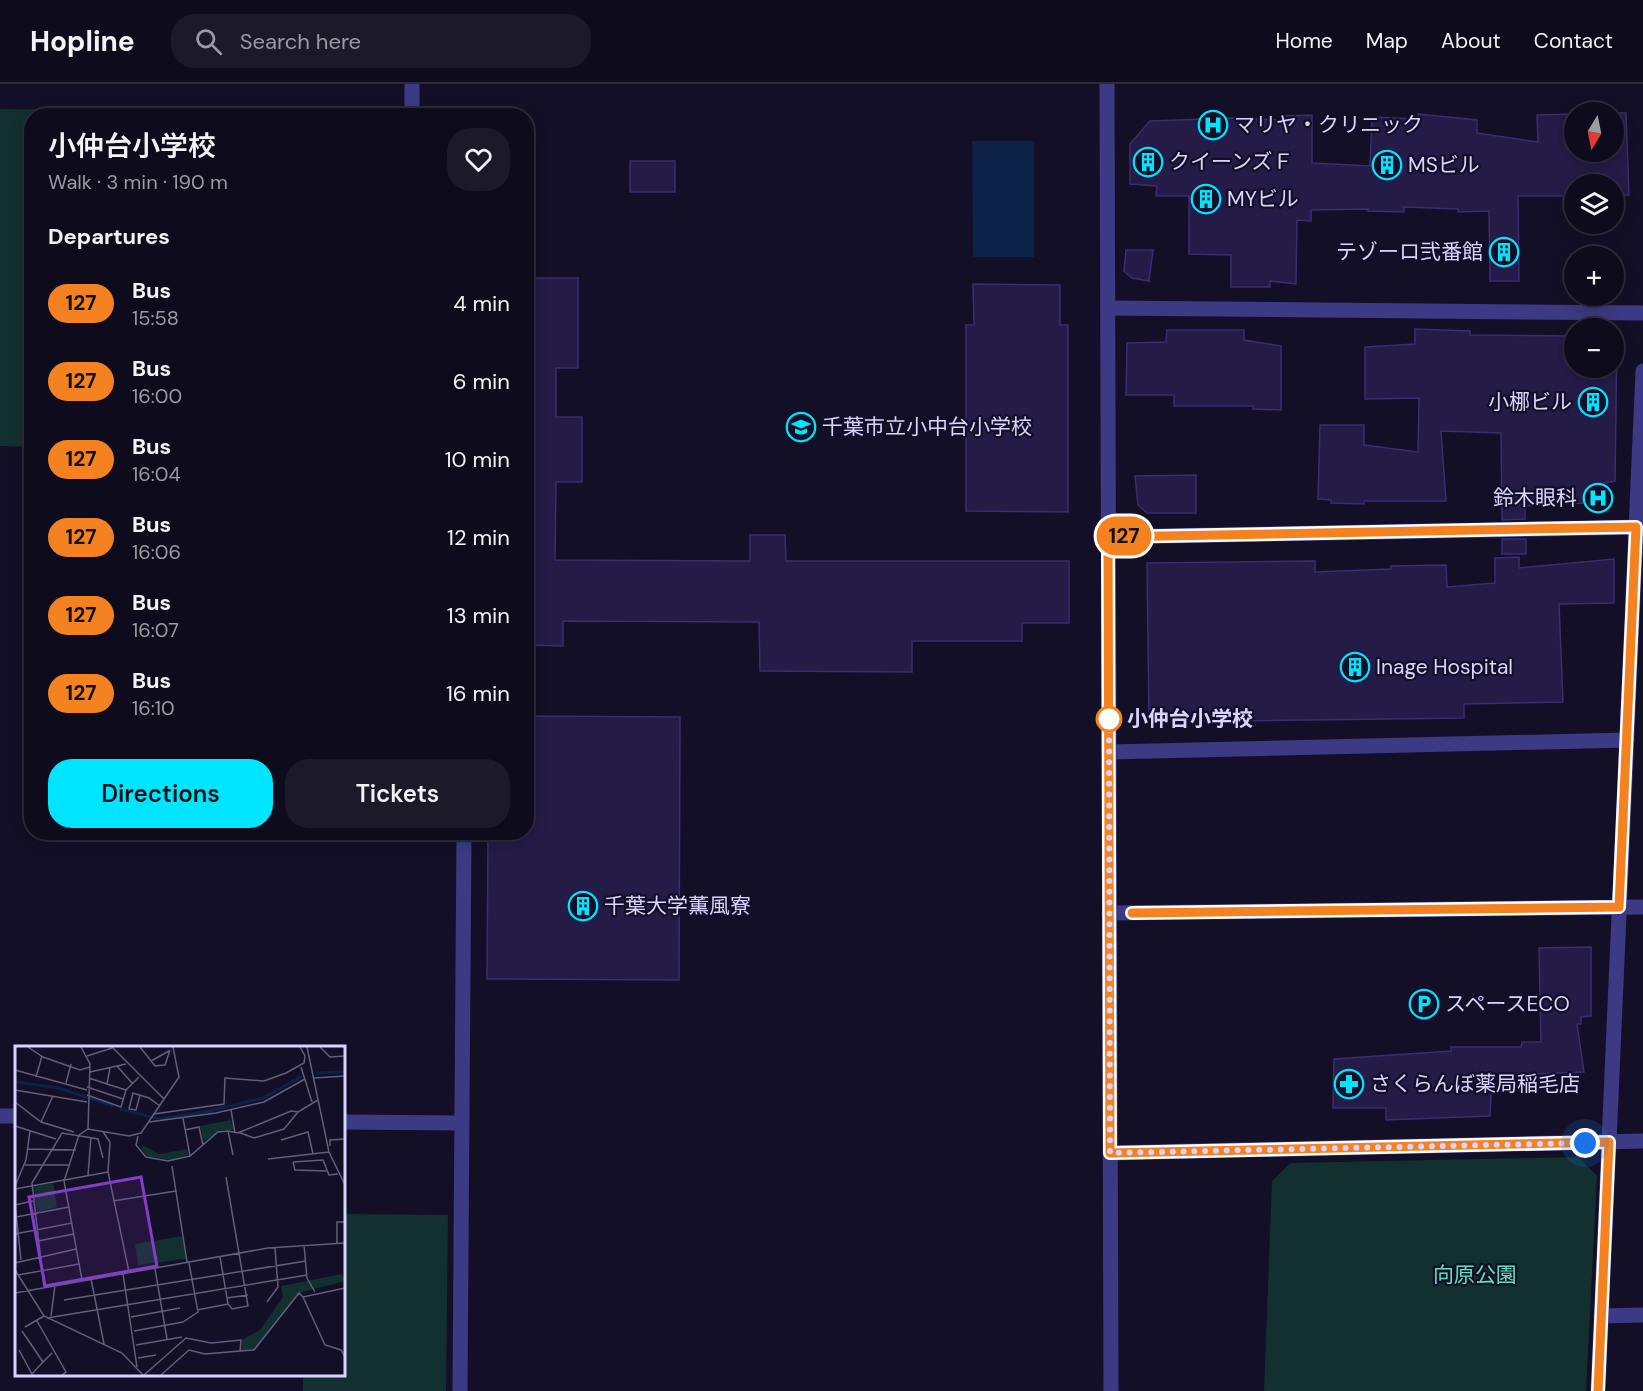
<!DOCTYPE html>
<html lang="en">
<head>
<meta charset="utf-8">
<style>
	:root { --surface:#0e0b1c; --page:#1c1929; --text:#f1f3f6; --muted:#9b9ba3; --line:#2e2b3b; --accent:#00e5ff }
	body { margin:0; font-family:"DM Sans","Noto Sans JP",sans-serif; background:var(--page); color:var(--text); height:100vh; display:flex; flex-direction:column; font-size:22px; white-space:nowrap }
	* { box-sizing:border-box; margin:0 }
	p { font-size:20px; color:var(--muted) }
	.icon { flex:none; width:33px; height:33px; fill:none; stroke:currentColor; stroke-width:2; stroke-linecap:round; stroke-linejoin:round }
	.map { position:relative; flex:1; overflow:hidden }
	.panel { position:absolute; left:24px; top:24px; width:510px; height:732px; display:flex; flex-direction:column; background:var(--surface); border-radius:24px; box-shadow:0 3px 15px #0003,0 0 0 2px var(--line) }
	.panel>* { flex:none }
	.badge { padding:0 12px; border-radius:20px; font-size:21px; line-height:39px }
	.needle { width:39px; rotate:190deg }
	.fabs { position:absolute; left:1564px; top:18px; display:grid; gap:12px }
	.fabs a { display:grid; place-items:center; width:60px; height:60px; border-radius:50%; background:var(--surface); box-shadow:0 3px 15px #0003,0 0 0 2px var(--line); font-size:30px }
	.you { position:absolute; width:30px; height:30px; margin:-15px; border:4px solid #fff; border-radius:50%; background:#1a73e8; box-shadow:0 0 0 9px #1a73e833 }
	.map>.badge { position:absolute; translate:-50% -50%; box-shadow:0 0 0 3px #fff }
	h2 { padding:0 24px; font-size:22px; line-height:54px }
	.round { display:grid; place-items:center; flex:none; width:63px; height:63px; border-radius:24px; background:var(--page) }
	.overview { display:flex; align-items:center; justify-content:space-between; height:102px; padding:0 24px }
	h1 { font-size:28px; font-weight:600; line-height:45px }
	.cta { display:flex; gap:12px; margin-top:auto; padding:12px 24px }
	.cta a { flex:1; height:69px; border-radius:24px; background:var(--accent); color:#111; font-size:24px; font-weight:600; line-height:69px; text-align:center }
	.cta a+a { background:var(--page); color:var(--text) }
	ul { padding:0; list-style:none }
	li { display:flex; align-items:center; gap:18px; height:78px; padding:0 24px }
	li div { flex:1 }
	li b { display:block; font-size:22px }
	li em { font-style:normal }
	li .badge { min-width:66px; font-weight:700; text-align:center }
	header { display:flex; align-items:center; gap:36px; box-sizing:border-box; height:84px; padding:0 30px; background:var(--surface); border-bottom:2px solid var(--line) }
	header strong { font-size:28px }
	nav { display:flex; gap:33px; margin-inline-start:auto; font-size:21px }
	.search { width:420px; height:54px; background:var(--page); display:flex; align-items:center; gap:15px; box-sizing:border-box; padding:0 21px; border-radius:24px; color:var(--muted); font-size:22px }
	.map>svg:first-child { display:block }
</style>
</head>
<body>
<header>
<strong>Hopline</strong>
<div class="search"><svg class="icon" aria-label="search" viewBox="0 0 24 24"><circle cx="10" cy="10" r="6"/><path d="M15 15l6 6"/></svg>Search here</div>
<nav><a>Home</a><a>Map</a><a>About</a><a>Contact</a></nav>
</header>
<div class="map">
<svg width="1643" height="1307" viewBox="0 0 1643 1307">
	<rect width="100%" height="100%" fill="#130f26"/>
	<!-- green -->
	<g fill="#12302f">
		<polygon points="0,25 217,27 217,32 32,32 31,363 0,362"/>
		<polygon points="1579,1073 1597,1092 1586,1307 1264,1307 1272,1097 1290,1079"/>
		<polygon points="344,1130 448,1131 446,1307 303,1307 303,1291 344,1290"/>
	</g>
	<!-- water -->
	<polygon fill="#0c2248" points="972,57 1034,57 1034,173 973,173"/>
	<!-- building -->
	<g fill="#241b47" stroke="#3b2d73" stroke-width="1.5">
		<polygon points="1614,29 1626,29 1629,111 1614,111 1614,100 1575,100 1575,112 1518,112 1519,197 1490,197 1489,127 1458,128 1458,125 1404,123 1404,128 1368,127 1368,125 1311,126 1311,137 1297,136 1296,200 1270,197 1270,203 1231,203 1231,171 1189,170 1189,112 1156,112 1157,102 1130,100 1130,60 1150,37 1233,34 1281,36 1281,32 1312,31 1312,79 1370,82 1372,33 1418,35 1418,30 1477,36 1477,49 1538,58 1537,31 1575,30 1575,68 1614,68"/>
		<rect x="630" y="77" width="45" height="31"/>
		<polygon points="1126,166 1153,166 1149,197 1132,194 1124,187"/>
		<polygon points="526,194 578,194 578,284 556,284 556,333 582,333 582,398 556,398 555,476 750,477 750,451 785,451 786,477 1069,477 1069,539 1022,539 1022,557 912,557 912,588 760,587 759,538 563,537 563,562 526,561"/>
		<polygon points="973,200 1060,201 1060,241 1068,241 1068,428 966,427 966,241 974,241"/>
		<polygon points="1415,245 1470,247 1470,251 1575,252 1575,284 1614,284 1614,252 1617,252 1615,397 1604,399 1604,418 1525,422 1525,435 1502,436 1501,349 1441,347 1446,417 1364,417 1364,420 1331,419 1331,416 1318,415 1320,341 1364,341 1364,361 1418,368 1419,314 1365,315 1365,263 1415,260"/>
		<polygon points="1167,246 1244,246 1244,256 1281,262 1281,326 1253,325 1253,322 1174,322 1174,311 1126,311 1127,259 1166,258"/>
		<polygon points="1196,391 1196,429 1147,429 1138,421 1135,392"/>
		<rect x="1502" y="455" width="24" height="15"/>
		<polygon points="1519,473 1519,484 1614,475 1614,519 1559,520 1563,618 1464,620 1464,634 1149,638 1147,479 1315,477 1315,488 1391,485 1391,482 1446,481 1447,503 1495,499 1495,474"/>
		<polygon points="526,632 680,633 679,896 487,895 488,748 526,748"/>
		<polygon points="1591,863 1591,932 1581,933 1581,940 1577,940 1584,988 1492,992 1490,1032 1386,1036 1386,1024 1333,1024 1334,975 1451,967 1451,963 1521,963 1522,958 1541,958 1539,864"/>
	</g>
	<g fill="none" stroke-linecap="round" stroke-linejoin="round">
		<!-- minor -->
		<g stroke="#3d3a85" stroke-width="15">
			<polyline points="412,0 412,32"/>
			<polyline points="1108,224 1643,229"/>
			<polyline points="1108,453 1643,443"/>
			<polyline points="1109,668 1627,656"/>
			<polyline points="1109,829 1643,823"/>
			<polyline points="0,1032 16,1032"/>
			<polyline points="344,1038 461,1039"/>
			<polyline points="1110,1069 1643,1057"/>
			<polyline points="1601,1232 1643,1231"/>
			<polyline points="460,1307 464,748"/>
			<polyline points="1598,1307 1643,287"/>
		</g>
		<!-- tertiary -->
		<polyline stroke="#3d3a85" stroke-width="15" points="1107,0 1111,1307"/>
	</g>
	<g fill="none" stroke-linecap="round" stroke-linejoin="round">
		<!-- line casing -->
		<g stroke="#fff" stroke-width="14">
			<polyline id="line" points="1132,829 1619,823 1636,443 1108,453 1110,1069 1609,1058 1598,1307"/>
		</g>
		<!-- line -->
		<use href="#line" stroke="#f58220" stroke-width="9"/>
		<!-- walk -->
		<polyline stroke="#d9d4ff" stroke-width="6" stroke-dasharray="0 10.8" points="1109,635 1110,1069 1585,1059"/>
	</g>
	<!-- icons -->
	<defs>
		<g id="hospital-ring" transform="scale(1.5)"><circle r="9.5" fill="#130f26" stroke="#00e5ff" stroke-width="1.5"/><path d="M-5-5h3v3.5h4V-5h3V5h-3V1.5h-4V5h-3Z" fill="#00e5ff"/></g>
		<g id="building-ring" transform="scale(1.5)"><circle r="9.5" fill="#130f26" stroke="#00e5ff" stroke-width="1.5"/><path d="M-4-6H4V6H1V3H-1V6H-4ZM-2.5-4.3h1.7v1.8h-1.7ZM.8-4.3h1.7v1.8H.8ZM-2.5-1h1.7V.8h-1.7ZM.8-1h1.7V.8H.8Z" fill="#00e5ff"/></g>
		<g id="school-ring" transform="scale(1.5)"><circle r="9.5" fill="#130f26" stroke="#00e5ff" stroke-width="1.5"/><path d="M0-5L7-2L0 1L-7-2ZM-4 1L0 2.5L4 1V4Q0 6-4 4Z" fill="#00e5ff"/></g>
		<g id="parking-ring" transform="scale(1.5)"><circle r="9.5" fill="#130f26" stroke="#00e5ff" stroke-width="1.5"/><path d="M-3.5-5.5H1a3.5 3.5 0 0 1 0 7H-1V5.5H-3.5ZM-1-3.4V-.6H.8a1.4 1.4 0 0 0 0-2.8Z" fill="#00e5ff"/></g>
		<g id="pharmacy-ring" transform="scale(1.5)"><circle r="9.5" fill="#130f26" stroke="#00e5ff" stroke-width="1.5"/><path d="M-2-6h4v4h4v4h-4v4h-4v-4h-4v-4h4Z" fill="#00e5ff"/></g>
	</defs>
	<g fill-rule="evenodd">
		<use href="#hospital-ring" x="1213" y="41"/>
		<use href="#building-ring" x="1148" y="78"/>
		<use href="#building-ring" x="1387" y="81"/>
		<use href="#building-ring" x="1206" y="115"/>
		<use href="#building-ring" x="1504" y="168"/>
		<use href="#building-ring" x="1593" y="318"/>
		<use href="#school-ring" x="801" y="343"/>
		<use href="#hospital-ring" x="1598" y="414"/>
		<use href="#building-ring" x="1355" y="583"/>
		<use href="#building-ring" x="583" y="822"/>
		<use href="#parking-ring" x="1424" y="920"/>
		<use href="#pharmacy-ring" x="1349" y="1000"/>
	</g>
	<!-- markers -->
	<circle fill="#fff" stroke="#f58220" stroke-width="3" cx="1109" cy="635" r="12"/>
	<g text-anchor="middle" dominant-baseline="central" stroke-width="4.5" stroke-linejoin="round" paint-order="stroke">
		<!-- poi labels -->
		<g font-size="21" fill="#d9d4ff" stroke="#130f26" text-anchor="start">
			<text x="1234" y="41">マリヤ・クリニック</text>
			<text x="1169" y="78">クイーンズＦ</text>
			<text x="1408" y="81">MSビル</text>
			<text x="1227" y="115">MYビル</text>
			<text x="1483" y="168" text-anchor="end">テゾーロ弐番館</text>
			<text x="1572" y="318" text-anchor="end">小梛ビル</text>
			<text x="822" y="343">千葉市立小中台小学校</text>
			<text x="1577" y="414" text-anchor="end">鈴木眼科</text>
			<text x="1376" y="583">Inage Hospital</text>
			<text x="604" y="822">千葉大学薫風寮</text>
			<text x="1445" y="920">スペースECO</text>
			<text x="1370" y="1000">さくらんぼ薬局稲毛店</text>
		</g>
		<!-- stop labels -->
		<g font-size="21" font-weight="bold" fill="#d9d4ff" stroke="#130f26" text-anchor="start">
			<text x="1127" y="635">小仲台小学校</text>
		</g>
		<!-- park labels -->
		<g font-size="21" fill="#5fe0c0" stroke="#130f26">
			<text x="1475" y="1191">向原公園</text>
		</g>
	</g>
	<!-- overview -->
	<g transform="translate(15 962)">
		<rect width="330" height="330" fill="#130f26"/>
		<path d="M216,74l3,10h-11l-19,11 -4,-15zM128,99l16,9 28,-5 1,6 -17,5 -24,-4 -6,-8zM38,137l4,24 -20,5 -3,-25zM167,190l4,23 -48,6 -3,-21zM327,228l3,7 -46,12 -45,57 -13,1 1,-11 18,-10 23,-33 -2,-11z" fill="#12302f"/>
		<path fill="none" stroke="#0c2248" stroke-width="3" d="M301,27l29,-1M1,36l43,6 54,18M105,63l39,10 50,-8 54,-13 39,-22"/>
		<path fill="none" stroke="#625e7d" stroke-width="1.5" d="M13,1l15,10 37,13 10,-3M66,1l9,17 -2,65M97,1l52,52M125,1l15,19 10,-1 5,-15M292,1l22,105 16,33M305,1l10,10 15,-1M72,10l25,-8M136,15l18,-10M102,20l15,17M286,21l11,35M0,24l72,20M75,26l36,-8M21,31l6,-21M74,32l18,6 3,-16M299,32l31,-2M51,37l5,-19M92,38l19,6M72,41l36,12M0,44l72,12M72,49l34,12 5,-17 13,-13M125,49l-4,15 -7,-1 4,-16 16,5 11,8M0,56l26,20 33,10M216,64l4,23M139,68l70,-10 1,-26 39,3 22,-8 18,-10 1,-7 -5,-9M168,72l7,38 28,-24 10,-1M26,76l12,-26M134,76l67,-9 48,-11 41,-23M0,80l41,13M170,84l14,-3 4,18M88,86l7,10 -2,30 21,100M223,86l16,6 30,-9 14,-17M123,90l-2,9 10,12 22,4 22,-5M266,94l27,-8 5,22M315,100v-6l15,-1M13,103l48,1M218,109l-5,-24 10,2 53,-22 7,1 20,-12M253,113l61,-7M278,116l30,-2 6,15 9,-1M278,116l2,8 32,1M10,119h45M157,120l15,96M73,129l3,-38M0,140l11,-26 4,-29M0,143l93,-17M98,155l63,-10M0,158l6,56M0,159l18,-4M1,171l53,-10M0,188l57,-11M23,195l36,-7M322,197v-21h8M289,199l3,33 8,14M205,211l8,47 4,5 16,-3 -22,-129M0,217l61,-14M140,223l12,70M0,224l29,46 78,37 21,22M108,228l14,93M3,229l61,-11M76,233l13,65M67,234l-18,-99 15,-46 9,-6 41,7 12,-3 38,-56 -6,-30M29,241l-12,-104 30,-50 36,6 5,19M330,242l-42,9 22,48 16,5 4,7M0,247l253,-45 77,-5M212,252l21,-3M49,254l242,-39M252,256l11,-15 -3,-39M182,264l31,-6M36,270l4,-31M116,271l49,-9M32,272l260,-43M22,275l29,51 -4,3M10,281l19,-11M7,285l21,31 9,-9M119,285l49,-9 15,-10 -9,-49M121,299l46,-8M4,304l13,24 11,-12M225,305l14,-1 45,-57 4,4M123,312l18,-3M129,329l42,-37 25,5 30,-3 -1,11 -35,3 -16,-4 -28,25"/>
		<path fill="#843dc5" fill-opacity="0.15" stroke="#843dc5" stroke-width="3" d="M126,131l16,89 -112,20 -16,-89z"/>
		<rect width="330" height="330" fill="none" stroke="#d9d4ff" stroke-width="3"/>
	</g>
</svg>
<div class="fabs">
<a><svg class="needle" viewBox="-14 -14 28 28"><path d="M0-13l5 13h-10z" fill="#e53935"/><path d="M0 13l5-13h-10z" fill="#9b9ba3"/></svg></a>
<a><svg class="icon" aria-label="layers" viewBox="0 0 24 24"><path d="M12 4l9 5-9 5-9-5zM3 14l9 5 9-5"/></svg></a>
<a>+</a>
<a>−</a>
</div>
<div class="you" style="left:1585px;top:1059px"></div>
<b class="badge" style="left:1124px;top:452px;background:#f58220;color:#111">127</b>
<section class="panel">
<div class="overview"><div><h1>小仲台小学校</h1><p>Walk · 3 min · 190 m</p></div><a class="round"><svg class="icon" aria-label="heart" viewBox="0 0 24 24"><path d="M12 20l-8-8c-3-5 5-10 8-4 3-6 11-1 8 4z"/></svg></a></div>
<h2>Departures</h2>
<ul>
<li><span class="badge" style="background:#f58220;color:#111">127</span><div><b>Bus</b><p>15:58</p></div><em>4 min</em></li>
<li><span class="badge" style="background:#f58220;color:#111">127</span><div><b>Bus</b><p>16:00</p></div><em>6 min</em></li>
<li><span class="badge" style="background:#f58220;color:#111">127</span><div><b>Bus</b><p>16:04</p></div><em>10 min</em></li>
<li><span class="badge" style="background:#f58220;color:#111">127</span><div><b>Bus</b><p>16:06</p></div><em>12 min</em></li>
<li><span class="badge" style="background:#f58220;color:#111">127</span><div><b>Bus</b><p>16:07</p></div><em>13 min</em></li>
<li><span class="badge" style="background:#f58220;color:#111">127</span><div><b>Bus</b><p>16:10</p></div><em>16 min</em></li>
</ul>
<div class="cta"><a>Directions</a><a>Tickets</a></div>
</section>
</div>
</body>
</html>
